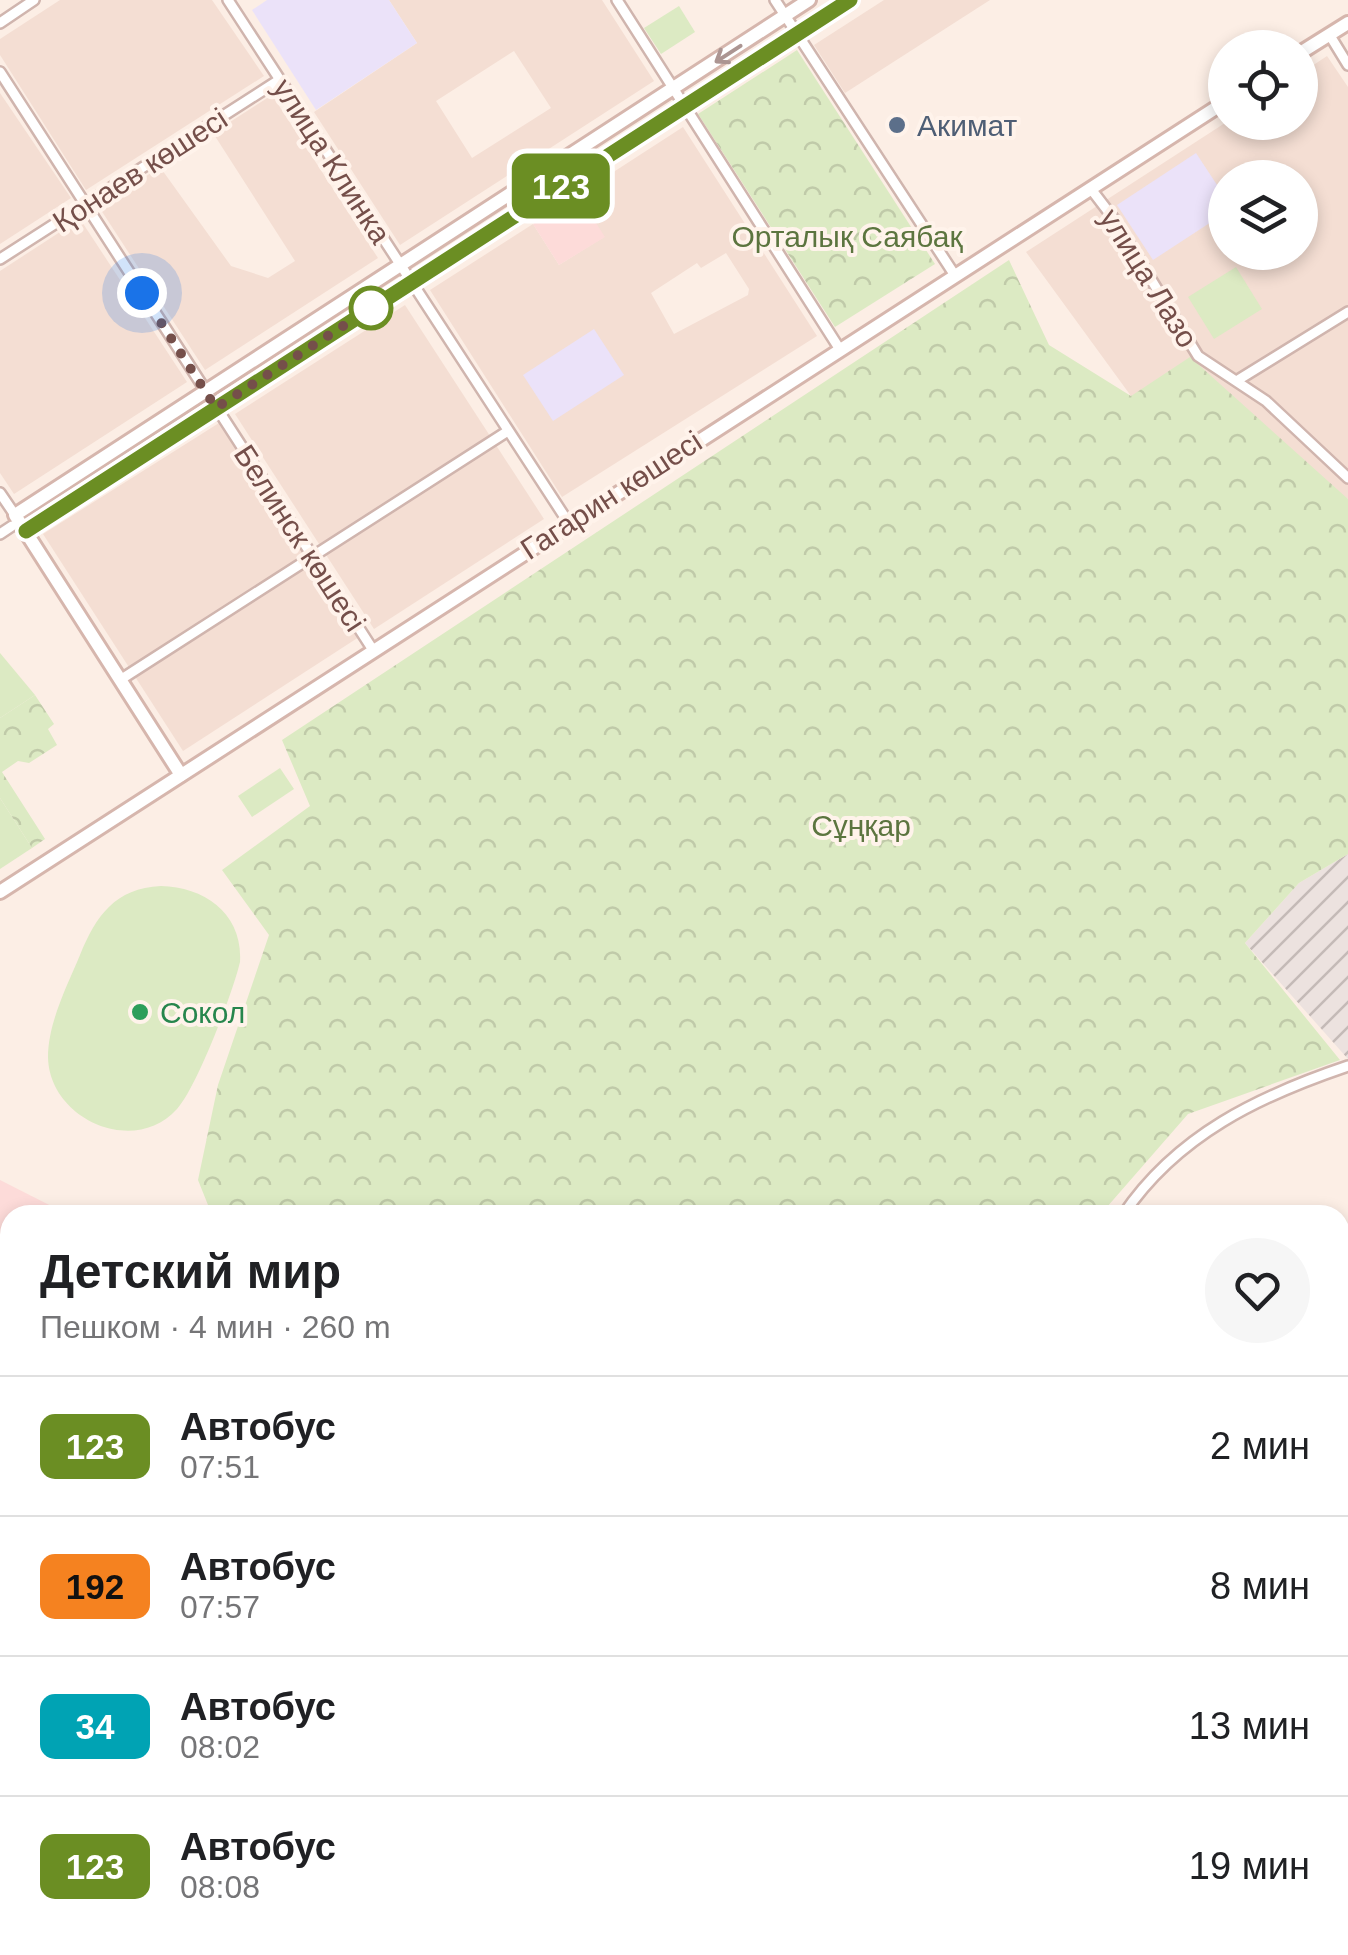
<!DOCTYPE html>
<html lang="ru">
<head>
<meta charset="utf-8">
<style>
	:root { --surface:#fff; --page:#f6f6f6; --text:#202124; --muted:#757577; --line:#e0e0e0 }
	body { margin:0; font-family:Helvetica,sans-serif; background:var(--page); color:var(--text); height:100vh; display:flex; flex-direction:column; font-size:38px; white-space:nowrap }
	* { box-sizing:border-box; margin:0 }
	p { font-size:32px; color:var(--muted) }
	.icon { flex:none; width:55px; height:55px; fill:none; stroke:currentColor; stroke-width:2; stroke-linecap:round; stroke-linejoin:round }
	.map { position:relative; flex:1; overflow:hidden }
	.side { position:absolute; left:0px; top:1205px; width:1350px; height:750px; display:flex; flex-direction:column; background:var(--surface); border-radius:30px 30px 0 0; box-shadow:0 5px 15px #0003 }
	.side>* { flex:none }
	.badge { padding:0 20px; border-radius:15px; font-size:35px; line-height:65px }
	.buttons { position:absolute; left:1208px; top:30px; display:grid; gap:20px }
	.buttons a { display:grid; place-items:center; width:110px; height:110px; border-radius:50%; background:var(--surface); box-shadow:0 5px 15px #0003; font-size:50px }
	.you { position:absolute; width:50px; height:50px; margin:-25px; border:8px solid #fff; border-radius:50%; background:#1a73e8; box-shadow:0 0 0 15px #1a73e833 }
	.map>.badge { position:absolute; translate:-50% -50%; box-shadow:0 0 0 5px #fff }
	.round { display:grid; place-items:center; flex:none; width:105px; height:105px; border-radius:52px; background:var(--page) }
	.head { display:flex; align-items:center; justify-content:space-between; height:170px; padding:0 40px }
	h1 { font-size:48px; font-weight:700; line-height:75px }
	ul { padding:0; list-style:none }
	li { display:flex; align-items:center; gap:30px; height:140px; padding:0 40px; border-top:2px solid var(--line) }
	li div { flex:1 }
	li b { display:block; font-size:38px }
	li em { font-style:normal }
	li .badge { min-width:110px; font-weight:700; text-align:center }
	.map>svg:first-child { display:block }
</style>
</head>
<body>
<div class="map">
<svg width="1348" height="1955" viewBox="0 0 1348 1955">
	<defs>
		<pattern id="industrial-furrows" width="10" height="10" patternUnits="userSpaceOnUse" patternTransform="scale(2.5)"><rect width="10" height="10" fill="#ece2df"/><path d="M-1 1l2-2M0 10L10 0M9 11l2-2" fill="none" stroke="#c4bab7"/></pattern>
		<pattern id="forest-crowns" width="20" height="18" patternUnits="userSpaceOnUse" patternTransform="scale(2.5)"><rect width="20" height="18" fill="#dceac3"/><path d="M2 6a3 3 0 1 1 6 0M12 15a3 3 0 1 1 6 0" fill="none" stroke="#c0caa9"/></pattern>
	</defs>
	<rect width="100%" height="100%" fill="#fceee5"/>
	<!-- residential -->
	<g fill="#f4ded3" fill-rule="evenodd">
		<polygon points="60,0 212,0 264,76 86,190 0,55 0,39"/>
		<path d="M389,0h213l52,81 -254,164 -86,-133 103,-69zM514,51l37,57 -79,50 -36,-57z"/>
		<polygon points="884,0 990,0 845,93 814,45"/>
		<path d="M1327,56l21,31v412l-217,-103 -105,-144 199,-129 75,-1v-48zM1225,178h75v74h-75z"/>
		<polygon points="0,93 71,198 0,244"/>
		<polygon points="272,95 378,258 205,370 99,207 160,167 231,266 268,278 295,261 213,133"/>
		<path d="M683,127l134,209 -255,161 -132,-207 103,-66 26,41 45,-28 -26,-42zM726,253l23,36 -1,6 -74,39 -23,-41 46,-30 4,5z"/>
		<polygon points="80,219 187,382 14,494 0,473 0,271"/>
		<polygon points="405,305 544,519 374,629 235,414"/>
		<polygon points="219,423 359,637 183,751 43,534"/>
		<polygon points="0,1343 10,1347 10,1945 48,1945 31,1955 0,1955"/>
		<polygon points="1340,1744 1348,1746 1348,1955 877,1955 880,1945 1340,1945"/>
		<polygon points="83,1945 276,1945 282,1955 67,1955"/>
	</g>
	<!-- commercial -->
	<g fill="#fddbd9">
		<polygon points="578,195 605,237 559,265 533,224"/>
		<polygon points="0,1180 69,1215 10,1215 10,1332 0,1328"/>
	</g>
	<!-- industrial -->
	<polygon fill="url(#industrial-furrows)" points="1348,854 1348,1059 1245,943 1299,883"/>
	<!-- education -->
	<g fill="#ebe2f9">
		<polygon points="267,0 389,0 417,43 316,110 252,10"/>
		<polygon points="1196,153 1225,197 1225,213 1153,260 1117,205"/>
		<polygon points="594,329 624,375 553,421 523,375"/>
		<polygon points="576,1945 761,1945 758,1955 572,1955"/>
	</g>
	<!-- grass -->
	<g fill="#dceac3">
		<polygon points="679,6 695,32 661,54 644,28"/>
		<polygon points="1236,267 1262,309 1214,339 1188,297"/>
		<polygon points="0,653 35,695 0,718"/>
		<polygon points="280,768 294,789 252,817 238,796"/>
		<polygon points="0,798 32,848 0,869"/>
		<path d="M161,886c44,1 82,28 79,76 -7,30 -43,125 -63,147 -43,48 -128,10 -129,-52 0,-34 19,-71 32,-102 16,-39 35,-67 81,-69z"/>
	</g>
	<!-- forest -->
	<g fill="url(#forest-crowns)">
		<polygon points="797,50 935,264 835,327 698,114"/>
		<polygon points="1009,260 1049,345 1131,396 1190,357 1348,499 1348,854 1299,883 1245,943 1340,1060 1188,1114 1100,1215 212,1215 198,1180 218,1085 269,935 222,870 310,806 282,740"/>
		<polygon points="35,695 54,724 48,729 57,745 29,763 18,761 2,772 45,839 32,848 0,798 0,718"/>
	</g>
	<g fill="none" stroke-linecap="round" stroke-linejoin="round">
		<!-- street casing -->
		<g stroke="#d0b5ae" stroke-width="14">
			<g id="street">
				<polyline points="228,0 568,522"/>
				<polyline points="617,0 839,348"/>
				<polyline points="775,0 954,274"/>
				<polyline points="0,23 34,0"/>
				<polyline points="1329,34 1348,65"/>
				<polyline points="0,72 373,650"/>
				<polyline points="1091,189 1114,219 1198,356 1266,401 1348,478"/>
				<polyline points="0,259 279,80"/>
				<polyline points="1238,380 1348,312"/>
				<polyline points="0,493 15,515"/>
				<polyline points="0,534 12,526"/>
				<polyline points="120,680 508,431"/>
				<path d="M1123,1215c54,-80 136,-119 225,-149"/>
				<polyline points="300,1945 307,1955"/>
				<polyline points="963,1945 965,1955"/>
				<polyline points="1091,1945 1124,1955"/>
				<polyline points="1208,1955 1211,1945"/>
			</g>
		</g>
		<!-- secondary casing -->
		<g stroke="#d6b6ad" stroke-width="18">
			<g id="secondary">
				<polyline points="1300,53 1348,23"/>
				<polyline points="26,531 850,0"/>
				<polyline points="181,775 15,515 809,0"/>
				<polyline points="0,892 1225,102"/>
				<polyline points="50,1955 67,1945"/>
			</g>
		</g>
		<!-- primary casing -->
		<g stroke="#d8cecc" stroke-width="19">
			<g id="primary">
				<polyline points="0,1337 10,1341"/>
				<polyline points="1340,1727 1348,1729"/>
			</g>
		</g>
		<!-- street -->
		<use href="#street" stroke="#fff" stroke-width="9"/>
		<!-- secondary -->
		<use href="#secondary" stroke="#fff" stroke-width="12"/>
		<!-- primary -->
		<use href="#primary" stroke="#fbc39e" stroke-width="14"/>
	</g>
	<!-- one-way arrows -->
	<defs><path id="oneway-shaft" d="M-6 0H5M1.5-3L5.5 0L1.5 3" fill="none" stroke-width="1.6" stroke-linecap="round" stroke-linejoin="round" transform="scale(2.5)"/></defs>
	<use stroke="#ac9592" href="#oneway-shaft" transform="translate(728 54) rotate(147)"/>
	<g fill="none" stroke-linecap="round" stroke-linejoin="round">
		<!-- line casing -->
		<g stroke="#fff" stroke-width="22">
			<polyline id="line" points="26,531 850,0"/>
		</g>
		<!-- line -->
		<use href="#line" stroke="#6b8e23" stroke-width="15"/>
		<!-- walk -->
		<polyline stroke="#754f4a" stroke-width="10" stroke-dasharray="0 18" points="142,293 216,408 371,308"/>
	</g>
	<!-- markers -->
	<circle fill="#5c6f8a" stroke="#fff3eb" stroke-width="4" cx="897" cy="125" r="10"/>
	<circle fill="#fff" stroke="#6b8e23" stroke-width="5" cx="371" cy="308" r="20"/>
	<circle fill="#2e9e5b" stroke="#fff3eb" stroke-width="4" cx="140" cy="1012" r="10"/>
	<g text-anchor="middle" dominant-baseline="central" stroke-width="8" stroke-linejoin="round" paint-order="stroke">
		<!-- service labels -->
		<g font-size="30" fill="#4e5e75" stroke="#fff3eb" text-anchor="start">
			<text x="917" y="125">Акимат</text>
		</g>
		<!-- street labels -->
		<g font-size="30" fill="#754f4a" stroke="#fff3eb">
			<text transform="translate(332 161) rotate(57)">улица Клинка</text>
			<text transform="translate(140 170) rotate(-33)">Қонаев көшесі</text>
			<text transform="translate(1149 278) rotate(58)">улица Лазо</text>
			<text transform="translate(611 495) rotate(-33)">Гагарин көшесі</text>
			<text transform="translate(300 538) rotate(57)">Белинск көшесі</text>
		</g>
		<!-- park labels -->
		<g font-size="30" fill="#5c753f" stroke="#fff3eb">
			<text x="847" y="236">Орталық Саябақ</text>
			<text x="861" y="825">Сұңқар</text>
		</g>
		<!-- leisure labels -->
		<g font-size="30" fill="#27864d" stroke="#fff3eb" text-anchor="start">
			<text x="160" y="1012">Сокол</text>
		</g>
	</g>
</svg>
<div class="buttons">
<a><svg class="icon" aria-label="locate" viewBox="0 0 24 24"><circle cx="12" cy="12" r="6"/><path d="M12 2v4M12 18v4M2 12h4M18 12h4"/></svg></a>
<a><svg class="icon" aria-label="layers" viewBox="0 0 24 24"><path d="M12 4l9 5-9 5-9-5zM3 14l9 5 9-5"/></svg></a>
</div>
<div class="you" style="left:142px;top:293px"></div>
<b class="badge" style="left:561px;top:186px;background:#6b8e23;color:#fff">123</b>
<section class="side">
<div class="head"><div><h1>Детский мир</h1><p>Пешком · 4 мин · 260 m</p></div><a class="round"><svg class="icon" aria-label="heart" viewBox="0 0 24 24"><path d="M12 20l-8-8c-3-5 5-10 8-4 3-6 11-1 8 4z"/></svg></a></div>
<ul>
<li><span class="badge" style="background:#6b8e23;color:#fff">123</span><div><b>Автобус</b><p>07:51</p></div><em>2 мин</em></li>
<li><span class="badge" style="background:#f58220;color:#111">192</span><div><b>Автобус</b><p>07:57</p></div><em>8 мин</em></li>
<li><span class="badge" style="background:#00a3b4;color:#fff">34</span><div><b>Автобус</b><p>08:02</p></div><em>13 мин</em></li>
<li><span class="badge" style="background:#6b8e23;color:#fff">123</span><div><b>Автобус</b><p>08:08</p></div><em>19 мин</em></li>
</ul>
</section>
</div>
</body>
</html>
